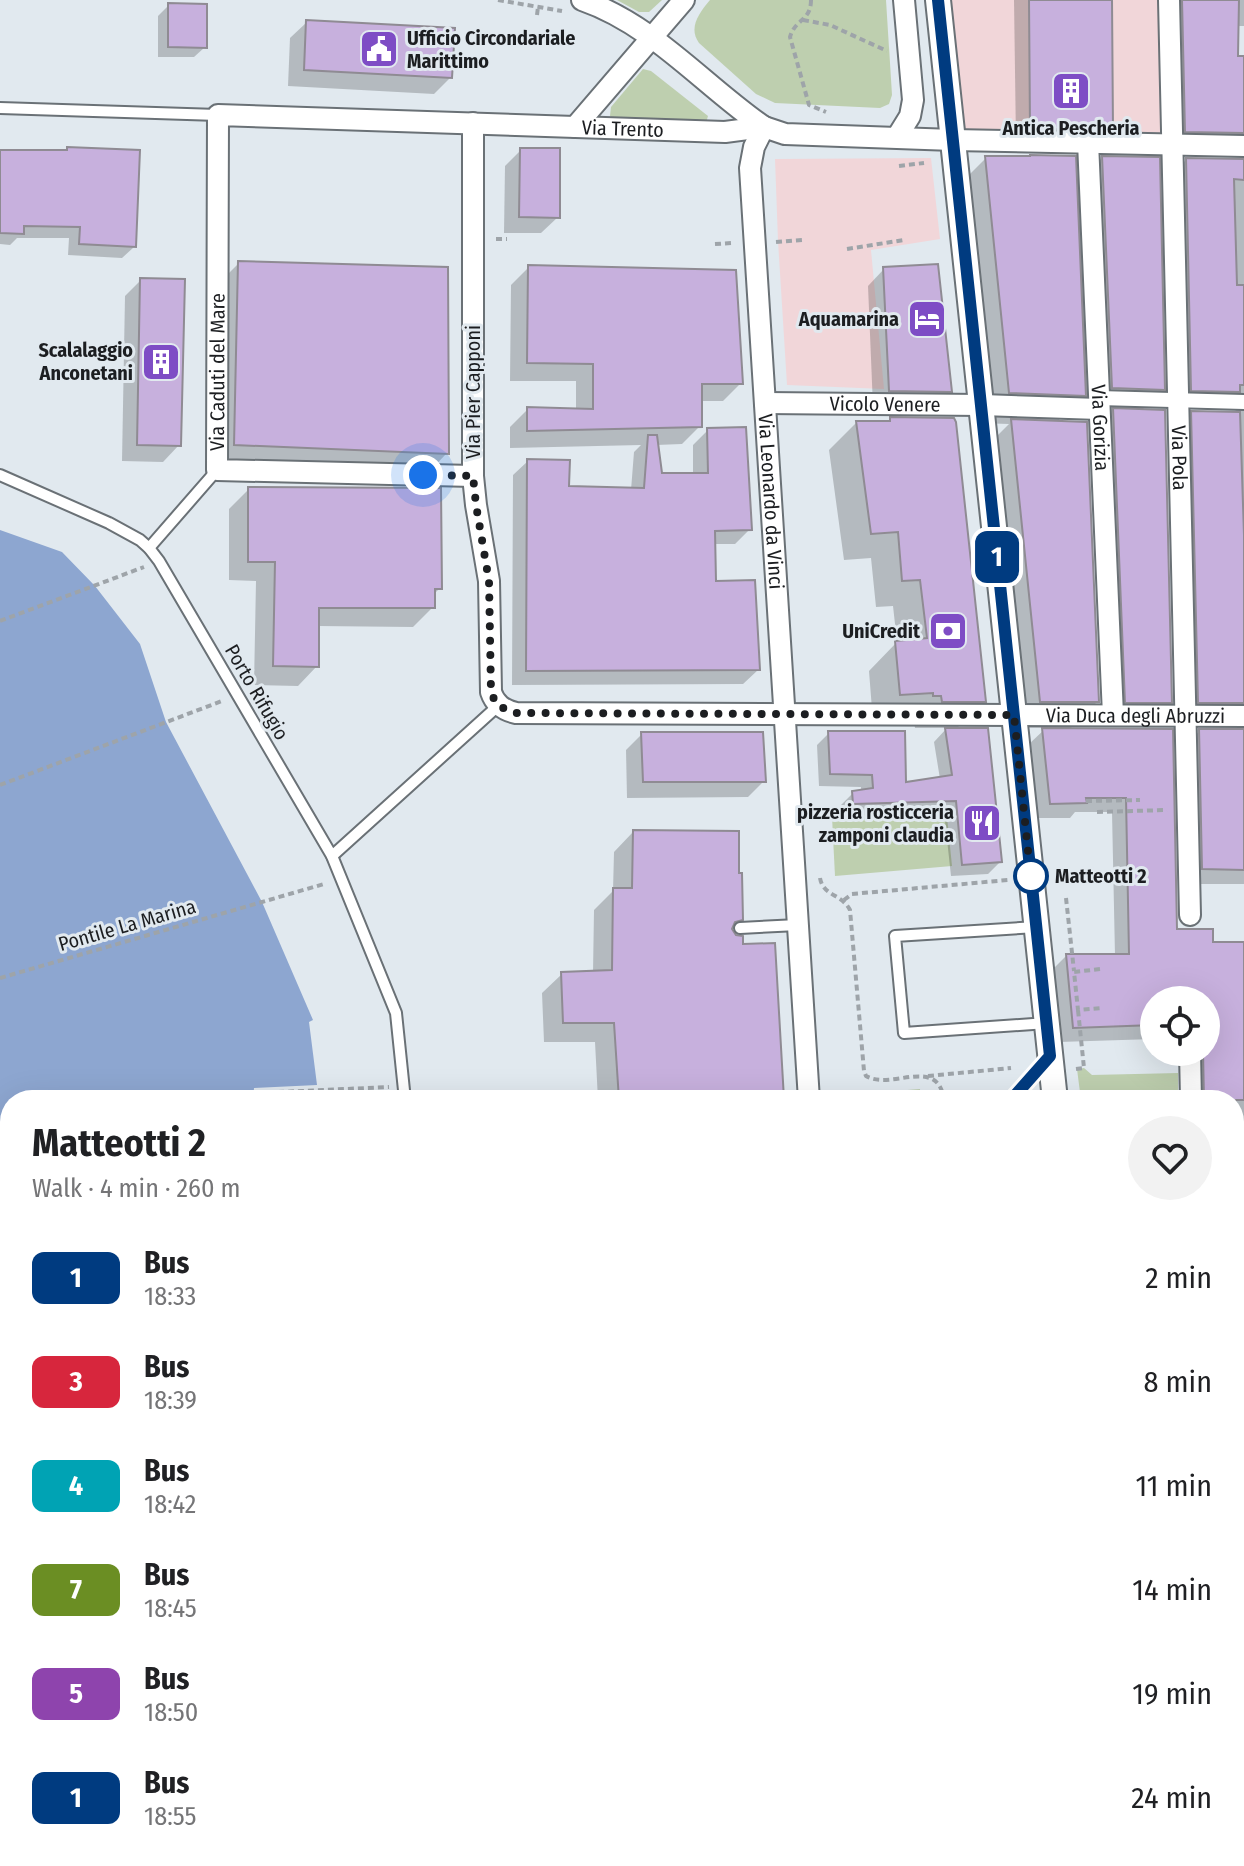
<!DOCTYPE html>
<html lang="en">
<head>
<meta charset="utf-8">
<style>
	:root { --surface:#fff; --page:#f2f2f2; --text:#202124; --muted:#757577 }
	body { margin:0; font-family:"Fira Sans Condensed",sans-serif; background:var(--page); color:var(--text); height:100vh; display:flex; flex-direction:column; font-size:30px; white-space:nowrap }
	* { box-sizing:border-box; margin:0 }
	p { font-size:26px; color:var(--muted) }
	.icon { flex:none; width:44px; height:44px; fill:none; stroke:currentColor; stroke-width:2; stroke-linecap:round; stroke-linejoin:round }
	.map { position:relative; flex:1; overflow:hidden }
	.side { position:absolute; left:0px; top:1090px; width:1244px; height:776px; display:flex; flex-direction:column; background:var(--surface); border-radius:32px 32px 0 0; box-shadow:0 8px 32px #0002 }
	.side>* { flex:none }
	.badge { padding:0 16px; border-radius:12px; font-size:28px; line-height:52px }
	.tools { position:absolute; left:1140px; top:986px; display:grid; gap:16px }
	.tools a { display:grid; place-items:center; width:80px; height:80px; border-radius:50%; background:var(--surface); box-shadow:0 8px 32px #0002; font-size:40px }
	.you { position:absolute; width:40px; height:40px; margin:-20px; border:6px solid #fff; border-radius:50%; background:#1a73e8; box-shadow:0 0 0 12px #1a73e833 }
	.map>.badge { position:absolute; translate:-50% -50%; box-shadow:0 0 0 4px #fff }
	.round { display:grid; place-items:center; flex:none; width:84px; height:84px; border-radius:42px; background:var(--page) }
	.head { display:flex; align-items:center; justify-content:space-between; height:136px; padding:0 32px }
	h1 { font-size:38px; font-weight:700; line-height:60px }
	ul { padding:0; list-style:none }
	li { display:flex; align-items:center; gap:24px; height:104px; padding:0 32px }
	li div { flex:1 }
	li b { display:block; font-size:30px }
	li em { font-style:normal }
	li .badge { min-width:88px; font-weight:700; text-align:center }
	.map>svg:first-child { display:block }
</style>
</head>
<body>
<div class="map">
<svg width="1244" height="1866" viewBox="0 0 1244 1866">
	<rect width="100%" height="100%" fill="#e1e9ef"/>
	<!-- commercial -->
	<g fill="#f1d6d9">
		<polygon points="938,0 1169,0 1173,134 1244,136 1100,152 1100,161 1076,160 1076,151 953,140"/>
		<polygon points="931,158 940,239 871,250 884,389 787,385 778,241 775,159"/>
	</g>
	<!-- green -->
	<g fill="#becfaf">
		<polygon points="617,0 662,0 649,12 639,12"/>
		<path d="M710,0h176l6,95 -3,9 -9,4 -105,-5 -19,-9 -57,-51c-11,-15 0,-30 11,-43z"/>
		<polygon points="643,69 651,71 708,116 706,123 616,120 610,116 611,107"/>
		<polygon points="946,807 952,866 835,876 832,817"/>
		<polygon points="1084,1068 1092,1075 1178,1073 1178,1100 1081,1100 1077,1069"/>
		<polygon points="920,1089 921,1100 844,1100 844,1095"/>
		<rect x="1234" y="1312" width="10" height="76"/>
		<rect x="1234" y="1721" width="10" height="74"/>
		<polygon points="1164,1861 1224,1861 1225,1866 1164,1866"/>
	</g>
	<!-- sand -->
	<polygon fill="#e8deb9" points="419,1856 663,1856 668,1866 407,1866"/>
	<!-- water -->
	<polygon fill="#8da6d0" points="0,530 62,552 95,586 140,644 166,722 262,902 313,1020 309,1022 317,1085 254,1088 253,1100 10,1100 10,1856 286,1856 273,1866 9,1866 0,1863"/>
	<!-- shadow -->
	<g fill="#0003">
		<polygon points="1014,0 1110,0 1111,129 1096,145 1016,143"/>
		<polygon points="1164,0 1244,0 1244,26 1236,26 1236,58 1244,58 1244,884 1188,884 1184,746 1200,731 1243,731 1240,724 1184,717 1177,428 1192,413 1241,414 1229,406 1177,405 1171,175 1186,160 1242,161 1236,150 1171,146"/>
		<polygon points="169,5 205,47 194,57 158,57 158,16"/>
		<polygon points="307,22 450,78 434,94 288,86 290,38"/>
		<polygon points="521,150 558,217 541,233 504,233 505,166"/>
		<polygon points="0,152 134,247 122,258 68,255 69,238 17,238 10,245 0,244"/>
		<polygon points="986,158 1075,186 1102,158 1163,389 1141,411 1170,702 1153,719 1109,719 1104,419 1081,419 1080,398 1056,423 1097,702 1069,730 1171,731 1175,931 1211,944 1244,944 1244,1326 1234,1326 1234,1198 1242,1197 1236,1187 1234,1186 1234,1100 1189,1100 1186,1052 1206,1052 1206,1000 1154,1000 1154,1039 1059,1042 1051,971 1066,956 1115,956 1112,812 1075,812 1070,818 1036,818 1028,745 1046,728 1014,728 986,447 1009,424 978,423 955,189"/>
		<polygon points="239,263 447,453 426,475 213,465 218,284"/>
		<polygon points="529,267 741,383 723,401 700,401 700,426 682,444 656,445 660,475 693,475 693,445 708,430 750,529 735,544 713,544 714,583 758,670 743,684 512,685 513,475 528,461 567,488 631,490 634,452 641,445 510,448 510,427 528,409 576,410 576,381 510,381 511,285"/>
		<polygon points="884,269 950,391 933,407 873,407 868,286"/>
		<polygon points="141,280 179,445 163,462 122,461 125,296"/>
		<polygon points="890,419 984,701 955,730 1000,862 988,874 951,876 944,812 842,815 841,805 853,793 861,792 861,787 819,786 817,745 829,733 904,785 940,779 934,742 947,728 915,728 914,722 873,722 869,671 897,642 893,606 876,607 871,558 844,560 829,450 856,423 886,423"/>
		<polygon points="249,489 440,588 433,595 433,607 413,627 317,626 317,666 298,686 254,685 256,581 229,580 229,509"/>
		<polygon points="642,734 764,781 748,797 627,798 626,750"/>
		<polygon points="633,832 737,875 741,919 730,930 741,946 773,945 783,1100 598,1100 595,1042 544,1042 542,993 562,974 593,973 594,910 613,891 614,852"/>
		<rect x="1234" y="1587" width="10" height="142"/>
		<polygon points="1234,1797 1244,1797 1244,1840 1234,1844"/>
		<polygon points="1220,1856 1244,1858 1244,1866 1210,1866"/>
	</g>
	<g fill="none" stroke-linecap="round" stroke-linejoin="round">
		<!-- stream -->
		<g stroke="#8da6d0" stroke-width="7">
			<polyline points="1234,1543 1244,1545"/>
			<polyline points="378,1866 388,1856"/>
		</g>
	</g>
	<!-- building -->
	<g fill="#c7b0dd" stroke="#8f8b93" stroke-width="2">
		<polygon points="1029,0 1112,0 1113,130 1030,129"/>
		<polygon points="1182,0 1239,0 1238,56 1244,56 1244,133 1185,132"/>
		<polygon points="168,3 207,4 207,48 168,47"/>
		<polygon points="306,20 455,28 452,78 304,70"/>
		<polygon points="67,147 140,150 136,247 79,244 80,227 24,226 24,234 0,233 0,150 67,150"/>
		<polygon points="520,148 560,148 560,218 519,217"/>
		<polygon points="1030,155 1076,156 1086,396 1009,393 985,156 1030,156"/>
		<polygon points="1102,156 1160,157 1165,390 1112,388"/>
		<polygon points="1186,158 1244,159 1244,180 1234,179 1237,285 1244,285 1244,385 1240,385 1240,392 1191,391"/>
		<polygon points="238,261 448,267 449,454 234,445"/>
		<polygon points="938,264 952,392 889,391 883,267"/>
		<polygon points="528,265 736,270 743,384 702,384 702,427 527,431 527,407 593,409 593,364 527,363"/>
		<polygon points="140,278 185,279 181,446 137,445"/>
		<polygon points="1113,408 1165,410 1172,703 1125,703"/>
		<polygon points="1191,411 1240,412 1244,535 1244,703 1198,703"/>
		<polygon points="890,417 954,418 956,422 986,702 942,702 941,696 933,696 933,693 900,695 895,641 927,638 920,580 902,581 898,532 871,534 856,421 890,421"/>
		<polygon points="1011,419 1087,422 1099,702 1040,702"/>
		<polygon points="746,427 752,530 715,531 716,581 755,580 760,670 526,671 527,459 570,460 569,486 644,488 648,435 657,435 662,473 708,473 707,428"/>
		<polygon points="248,487 441,488 442,589 435,589 435,608 319,608 319,667 273,666 275,562 248,562"/>
		<polygon points="945,728 988,728 1002,862 962,865 956,801 853,804 852,791 873,788 872,775 830,774 828,731 905,731 906,782 952,775"/>
		<polygon points="1042,728 1173,729 1177,929 1213,929 1213,942 1244,942 1244,1100 1204,1100 1203,1052 1206,1052 1206,1000 1154,1000 1154,1025 1073,1028 1066,954 1129,954 1126,798 1086,798 1087,803 1050,804"/>
		<polygon points="1199,729 1244,729 1244,870 1202,869"/>
		<polygon points="641,732 763,732 766,782 643,782"/>
		<polygon points="633,830 739,831 739,873 742,873 743,920 735,922 732,929 736,935 743,936 743,944 775,943 784,1099 619,1100 614,1023 563,1023 561,972 612,970 613,888 632,888"/>
	</g>
	<g fill="none" stroke-linecap="round" stroke-linejoin="round">
		<!-- service casing -->
		<g stroke="#6a7176" stroke-width="14">
			<g id="service">
				<polyline points="0,108 218,115"/>
				<polyline points="0,475 109,523 140,540 149,548 159,561 332,856 396,1013 405,1100"/>
				<polyline points="149,548 217,470"/>
				<polyline points="332,856 499,705"/>
				<polyline points="1036,927 895,936 904,1033 1047,1023"/>
				<polyline points="740,928 798,925"/>
				<polyline points="1011,1100 1049,1058"/>
				<polyline points="1234,1570 1244,1572"/>
				<polyline points="283,1866 297,1856"/>
			</g>
		</g>
		<!-- pedestrian casing -->
		<g stroke="#6a7176" stroke-width="18">
			<polyline id="pedestrian" points="1099,398 1244,402"/>
		</g>
		<!-- minor casing -->
		<g stroke="#6a7176" stroke-width="24">
			<g id="minor">
				<path d="M582,0c72,25 121,85 182,127"/>
				<path id="s1" d="M1169,0l21,915"/>
				<path id="s2" d="M473,123v353l3,29 13,76 2,111c4,12 12,18 25,21l728,3"/>
				<polyline points="575,127 684,0"/>
				<path id="s3" d="M764,127l-10,20 -4,21 59,932"/>
				<polyline points="897,137 910,116 913,100 904,0"/>
				<path id="s4" d="M1088,142l25,573"/>
				<path id="s5" d="M765,403l217,2 117,4"/>
				<path id="s6" d="M473,476l-256,-6 1,-355 507,17 39,-5 21,7 168,6 291,6"/>
				<polyline points="1190,1052 1191,1100"/>
				<polyline points="1234,1183 1244,1183"/>
				<polyline points="1234,1520 1244,1523"/>
				<polyline points="1234,1843 1244,1843"/>
			</g>
		</g>
		<!-- tertiary casing -->
		<g stroke="#6a7176" stroke-width="28">
			<g id="tertiary">
				<polyline points="938,0 1055,1100"/>
				<polyline points="1134,1856 1135,1866"/>
			</g>
		</g>
		<!-- path -->
		<g stroke="#9ea4a9" stroke-width="4" stroke-dasharray="6 4" stroke-linecap="butt">
			<polyline points="498,0 562,11"/>
			<path d="M811,0c0,21 -16,19 -21,37l19,68 17,7"/>
			<polyline points="537,15 538,7"/>
			<polyline points="803,20 830,25 887,51"/>
			<polyline points="899,166 924,163"/>
			<polyline points="496,239 507,239"/>
			<polyline points="776,242 802,240"/>
			<polyline points="715,244 732,243"/>
			<polyline points="847,249 904,240"/>
			<polyline points="0,621 144,567"/>
			<polyline points="0,785 222,701"/>
			<polyline points="1086,801 1140,800"/>
			<polyline points="1097,812 1167,810"/>
			<path d="M820,878c3,18 22,16 30,32l14,161 2,5c25,15 72,-21 78,24"/>
			<polyline points="1066,898 1074,971"/>
			<polyline points="844,900 852,894 1008,880"/>
			<polyline points="1100,969 1074,972 1078,1010 1102,1008"/>
			<polyline points="0,978 324,884"/>
			<polyline points="1076,1069 1084,1068 1078,1010"/>
			<polyline points="928,1076 1011,1068"/>
			<polyline points="258,1093 389,1087"/>
			<polyline points="1077,1095 1168,1093"/>
			<polyline points="0,1643 10,1645"/>
			<polyline points="0,1843 10,1846"/>
			<polyline points="46,1856 83,1866"/>
			<polyline points="244,1866 257,1856"/>
			<polyline points="328,1866 342,1856"/>
			<polyline points="467,1866 474,1856"/>
		</g>
		<!-- service -->
		<use href="#service" stroke="#fff" stroke-width="10"/>
		<!-- pedestrian -->
		<use href="#pedestrian" stroke="#fff" stroke-width="14"/>
		<!-- minor -->
		<use href="#minor" stroke="#fff" stroke-width="20"/>
		<!-- tertiary -->
		<use href="#tertiary" stroke="#fff" stroke-width="24"/>
	</g>
	<g fill="none" stroke-linecap="round" stroke-linejoin="round">
		<!-- line casing -->
		<g stroke="#fff" stroke-width="18">
			<polyline id="line" points="938,0 1050,1056 1011,1100"/>
		</g>
		<!-- line -->
		<use href="#line" stroke="#003b80" stroke-width="12"/>
		<!-- walk -->
		<path stroke="#1c1e21" stroke-width="8" stroke-dasharray="0 14.4" d="M423,475l50,1 3,29 13,76 2,111c4,12 12,18 25,21l498,2 17,165v-4"/>
	</g>
	<!-- icons -->
	<defs>
		<g id="civic-square" transform="scale(2)"><rect x="-9" y="-9" width="18" height="18" rx="4" fill="#7e4dc5" stroke="#e1e9ef"/><path d="M-.6-6.5H3V-4.5H.6V-3L4-1V1h2V6H-6V1h2V-1L-.6-3ZM-1.2 2.5V6h2.4V2.5Z" fill="#fff"/></g>
		<g id="building-square" transform="scale(2)"><rect x="-9" y="-9" width="18" height="18" rx="4" fill="#7e4dc5" stroke="#e1e9ef"/><path d="M-4-6H4V6H1V3H-1V6H-4ZM-2.5-4.3h1.7v1.8h-1.7ZM.8-4.3h1.7v1.8H.8ZM-2.5-1h1.7V.8h-1.7ZM.8-1h1.7V.8H.8Z" fill="#fff"/></g>
		<g id="hotel-square" transform="scale(2)"><rect x="-9" y="-9" width="18" height="18" rx="4" fill="#7e4dc5" stroke="#e1e9ef"/><path d="M-6-4.5h1.5V1H6V5H4.5V3h-9V5H-6ZM-4 0a1.8 1.8 0 1 1 3.6 0ZM.5 0V-2.5h3Q6-2.5 6 0Z" fill="#fff"/></g>
		<g id="bank-square" transform="scale(2)"><rect x="-9" y="-9" width="18" height="18" rx="4" fill="#7e4dc5" stroke="#e1e9ef"/><path d="M-6-4H6V4H-6ZM0-2.3a2.3 2.3 0 1 0 0 4.6a2.3 2.3 0 1 0 0-4.6Z" fill="#fff"/></g>
		<g id="restaurant-square" transform="scale(2)"><rect x="-9" y="-9" width="18" height="18" rx="4" fill="#7e4dc5" stroke="#e1e9ef"/><path d="M-5-6h1v4h1v-4h1v4h1v-4h1v5L-1.5 .5V6h-2V.5L-5-1ZM5-6V6H3V1.5H1.5Q1.5-4 5-6Z" fill="#fff"/></g>
	</defs>
	<g fill-rule="evenodd">
		<use href="#civic-square" x="379" y="49"/>
		<use href="#building-square" x="1071" y="91"/>
		<use href="#hotel-square" x="927" y="319"/>
		<use href="#building-square" x="161" y="362"/>
		<use href="#bank-square" x="948" y="631"/>
		<use href="#restaurant-square" x="982" y="823"/>
	</g>
	<!-- markers -->
	<circle fill="#fff" stroke="#003b80" stroke-width="4" cx="1031" cy="876" r="16"/>
	<g text-anchor="middle" dominant-baseline="central" stroke-width="6" stroke-linejoin="round" paint-order="stroke">
		<!-- poi labels -->
		<g font-size="20" font-weight="bold" fill="#1c1e21" stroke="#e1e9ef" text-anchor="end">
			<text x="407" y="38" text-anchor="start">Ufficio Circondariale<tspan x="407" dy="23">Marittimo</tspan></text>
			<text x="1071" y="128" text-anchor="middle">Antica Pescheria</text>
			<text x="899" y="319">Aquamarina</text>
			<text x="133" y="350">Scalalaggio<tspan x="133" dy="23">Anconetani</tspan></text>
			<text x="920" y="631">UniCredit</text>
			<text x="954" y="812">pizzeria rosticceria<tspan x="954" dy="23">zamponi claudia</tspan></text>
		</g>
		<!-- street labels -->
		<g font-size="20" fill="#1c1e21" stroke="#e1e9ef">
			<text stroke="none"><textPath href="#s6" startOffset="1016">Via Trento</textPath></text>
			<text stroke="none"><textPath href="#s6" startOffset="354">Via Caduti del Mare</textPath></text>
			<text transform="translate(473 392) rotate(-90)">Via Pier Capponi</text>
			<text stroke="none"><textPath href="#s5" startOffset="120">Vicolo Venere</textPath></text>
			<text stroke="none"><textPath href="#s4" startOffset="286">Via Gorizia</textPath></text>
			<text stroke="none"><textPath href="#s1" startOffset="458">Via Pola</textPath></text>
			<text stroke="none"><textPath href="#s3" startOffset="378">Via Leonardo da Vinci</textPath></text>
			<text transform="translate(257 692) rotate(60)">Porto Rifugio</text>
			<text stroke="none"><textPath href="#s2" startOffset="1224">Via Duca degli Abruzzi</textPath></text>
			<text transform="translate(127 925) rotate(-16)">Pontile La Marina</text>
		</g>
		<!-- stop labels -->
		<g font-size="20" font-weight="bold" fill="#1c1e21" stroke="#e1e9ef" text-anchor="start">
			<text x="1055" y="876">Matteotti 2</text>
		</g>
	</g>
</svg>
<div class="tools">
<a><svg class="icon" aria-label="locate" viewBox="0 0 24 24"><circle cx="12" cy="12" r="6"/><path d="M12 2v4M12 18v4M2 12h4M18 12h4"/></svg></a>
</div>
<div class="you" style="left:423px;top:475px"></div>
<b class="badge" style="left:997px;top:557px;background:#003b80;color:#fff">1</b>
<section class="side">
<div class="head"><div><h1>Matteotti 2</h1><p>Walk · 4 min · 260 m</p></div><a class="round"><svg class="icon" aria-label="heart" viewBox="0 0 24 24"><path d="M12 20l-8-8c-3-5 5-10 8-4 3-6 11-1 8 4z"/></svg></a></div>
<ul>
<li><span class="badge" style="background:#003b80;color:#fff">1</span><div><b>Bus</b><p>18:33</p></div><em>2 min</em></li>
<li><span class="badge" style="background:#d7263d;color:#fff">3</span><div><b>Bus</b><p>18:39</p></div><em>8 min</em></li>
<li><span class="badge" style="background:#00a3b4;color:#fff">4</span><div><b>Bus</b><p>18:42</p></div><em>11 min</em></li>
<li><span class="badge" style="background:#6b8e23;color:#fff">7</span><div><b>Bus</b><p>18:45</p></div><em>14 min</em></li>
<li><span class="badge" style="background:#8e44ad;color:#fff">5</span><div><b>Bus</b><p>18:50</p></div><em>19 min</em></li>
<li><span class="badge" style="background:#003b80;color:#fff">1</span><div><b>Bus</b><p>18:55</p></div><em>24 min</em></li>
</ul>
</section>
</div>
</body>
</html>
